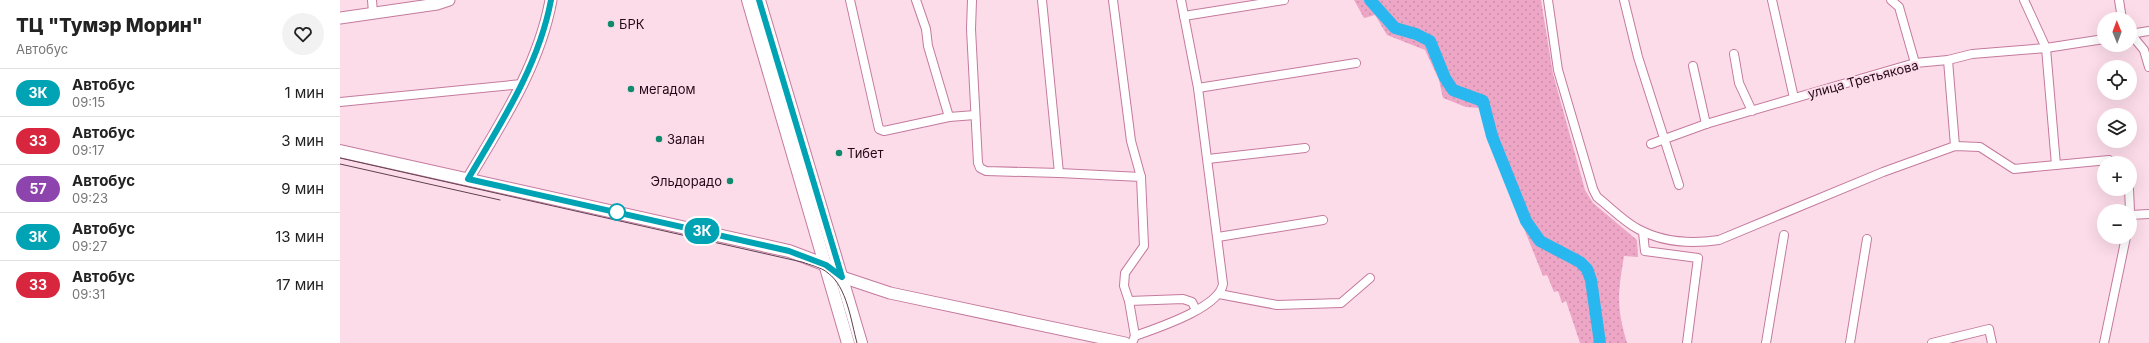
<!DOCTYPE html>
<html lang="ru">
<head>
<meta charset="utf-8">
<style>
	:root { --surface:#fff; --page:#f2f2f2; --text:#222; --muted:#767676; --line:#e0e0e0 }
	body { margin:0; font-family:Inter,sans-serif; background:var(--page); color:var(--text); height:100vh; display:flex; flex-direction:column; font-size:15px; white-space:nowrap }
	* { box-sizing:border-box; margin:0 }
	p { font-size:13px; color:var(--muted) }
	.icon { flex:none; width:22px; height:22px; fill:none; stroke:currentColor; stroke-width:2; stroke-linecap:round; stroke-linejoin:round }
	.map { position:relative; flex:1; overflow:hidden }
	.details { display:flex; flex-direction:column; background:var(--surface); width:340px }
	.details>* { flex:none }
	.badge { padding:0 8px; border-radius:13px; font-size:14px; line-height:26px }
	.needle { width:26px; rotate:359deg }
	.fabs { position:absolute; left:1757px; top:12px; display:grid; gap:8px }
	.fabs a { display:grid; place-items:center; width:40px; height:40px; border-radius:50%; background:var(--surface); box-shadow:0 4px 16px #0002; font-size:20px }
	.map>.badge { position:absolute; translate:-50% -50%; box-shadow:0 0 0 2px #fff }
	.round { display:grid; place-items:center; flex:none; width:42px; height:42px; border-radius:21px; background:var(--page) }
	.head { display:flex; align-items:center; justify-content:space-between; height:68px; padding:0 16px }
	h1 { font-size:19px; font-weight:800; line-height:30px }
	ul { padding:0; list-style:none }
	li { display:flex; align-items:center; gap:12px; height:48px; padding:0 16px; border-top:1px solid var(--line) }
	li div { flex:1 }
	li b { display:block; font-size:15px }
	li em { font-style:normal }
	li .badge { min-width:44px; font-weight:700; text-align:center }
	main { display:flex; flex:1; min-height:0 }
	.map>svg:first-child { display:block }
</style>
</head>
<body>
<main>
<section class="details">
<div class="head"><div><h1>ТЦ &quot;Тумэр Морин&quot;</h1><p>Автобус</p></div><a class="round"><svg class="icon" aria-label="heart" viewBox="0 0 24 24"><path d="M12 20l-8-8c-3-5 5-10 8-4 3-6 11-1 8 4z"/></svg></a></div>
<ul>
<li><span class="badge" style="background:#00a3b4;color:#fff">3К</span><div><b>Автобус</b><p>09:15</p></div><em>1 мин</em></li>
<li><span class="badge" style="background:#d7263d;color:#fff">33</span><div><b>Автобус</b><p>09:17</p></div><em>3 мин</em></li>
<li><span class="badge" style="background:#8e44ad;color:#fff">57</span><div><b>Автобус</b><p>09:23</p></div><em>9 мин</em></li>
<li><span class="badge" style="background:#00a3b4;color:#fff">3К</span><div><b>Автобус</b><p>09:27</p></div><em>13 мин</em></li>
<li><span class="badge" style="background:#d7263d;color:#fff">33</span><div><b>Автобус</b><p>09:31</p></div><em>17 мин</em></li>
</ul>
</section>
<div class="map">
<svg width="1809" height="343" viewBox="0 0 1809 343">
	<defs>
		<pattern id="grass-dots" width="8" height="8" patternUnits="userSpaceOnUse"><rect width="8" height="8" fill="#eda6c6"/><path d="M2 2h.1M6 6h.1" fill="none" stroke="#cb8ea9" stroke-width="1.8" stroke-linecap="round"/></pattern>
	</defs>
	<rect width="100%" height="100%" fill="#fddcea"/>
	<!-- grass -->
	<path fill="url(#grass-dots)" d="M1014,0h187l12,74 32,116 8,13 44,37 1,17 -14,-1c-6,37 -8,50 3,87h-47l-14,-42 -4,2 -4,-12 -4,1 -7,-17 -4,1 -44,-110 -19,-58 -14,-1 -23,-9 -4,-18 -14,-30 -38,-15 -12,-20 -11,3z"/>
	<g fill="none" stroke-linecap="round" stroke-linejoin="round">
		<!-- river -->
		<polyline stroke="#28b8ef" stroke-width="12" points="1030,0 1055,28 1076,34 1090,41 1105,78 1113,90 1143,101 1152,136 1186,221 1200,241 1240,262 1247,269 1251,280 1260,343"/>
		<!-- street casing -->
		<g stroke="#c47a9d" stroke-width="10">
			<g id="street">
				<polyline points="32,0 33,13"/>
				<polyline points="510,0 539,129 544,131 609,117 635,115"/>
				<polyline points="576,0 586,29 588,46 609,117"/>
				<polyline points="632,0 631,29 638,163 640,168 646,171 719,173 702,0"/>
				<polyline points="773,0 791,141 801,177"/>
				<path d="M1208,0l10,70 35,119 4,8c13,10 26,24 41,32 24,13 54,15 81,11l164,-68 72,-26 25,1 34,22 95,-9"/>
				<polyline points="1284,0 1298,57 1339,185"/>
				<polyline points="1432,0 1454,98"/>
				<polyline points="1551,0 1559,7 1575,63"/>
				<polyline points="1684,0 1706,48 1716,165"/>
				<polyline points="1779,0 1782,19"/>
				<polyline points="844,16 944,0"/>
				<polyline points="1790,33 1804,50 1809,67"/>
				<polyline points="1790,34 1809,31"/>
				<polyline points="1394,54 1399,83 1412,111"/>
				<polyline points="1608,60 1615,146"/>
				<polyline points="1353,66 1366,124"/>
				<polyline points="858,88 1016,63"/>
				<polyline points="0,102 182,84"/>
				<polyline points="1311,144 1366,124 1575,63 1608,60 1632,54 1706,48 1764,39"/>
				<polyline points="868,159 965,148"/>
				<polyline points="719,173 801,177 804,246 785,273 784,286 789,301 843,299 852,302 856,310"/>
				<polyline points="1789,189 1790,211"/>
				<polyline points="1790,215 1809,214"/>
				<polyline points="1303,232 1305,251 1358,258 1347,343"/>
				<polyline points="878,237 983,220"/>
				<polyline points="879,294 937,305 1001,303 1030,278"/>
				<polyline points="789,301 795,336"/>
				<path d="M792,343l3,-7c22,-8 84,-28 88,-52l-25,-196 -17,-88"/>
				<polyline points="1426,343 1444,235"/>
				<polyline points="1510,343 1527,239"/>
				<polyline points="1592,343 1649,329 1652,343"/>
				<polyline points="1764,343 1786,237"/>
			</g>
		</g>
		<!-- secondary casing -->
		<g stroke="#c47a9d" stroke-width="13">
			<g id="secondary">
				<polyline points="0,18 97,4 109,0"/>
				<path d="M128,179c33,-56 71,-113 83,-179"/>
				<polyline points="502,277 550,293 785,343"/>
			</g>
		</g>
		<!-- primary casing -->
		<g stroke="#c47a9d" stroke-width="14">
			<g id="primary">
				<polyline points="408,0 508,343"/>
				<polyline points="419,0 521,343"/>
				<polyline points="0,151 449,251 486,265 502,277"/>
			</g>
		</g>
		<!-- street -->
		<use href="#street" stroke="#fff" stroke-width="8"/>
		<!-- secondary -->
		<use href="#secondary" stroke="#fff" stroke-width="11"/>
		<!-- primary -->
		<use href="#primary" stroke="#fff" stroke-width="12"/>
		<!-- tram -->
		<g stroke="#5e414f" stroke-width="1">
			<path d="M0,158l462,104c8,3 19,5 26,11 19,14 23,48 29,70"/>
			<polyline points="0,164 160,200"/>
		</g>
	</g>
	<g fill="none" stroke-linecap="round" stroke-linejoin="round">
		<!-- line casing -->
		<g stroke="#fff" stroke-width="9">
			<path id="line" d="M211,0c-12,65 -50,123 -83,179l321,72 37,14 16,12 -83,-277"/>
		</g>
		<!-- line -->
		<use href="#line" stroke="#00a3b4" stroke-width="6"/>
	</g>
	<!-- markers -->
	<g fill="#0f8a6d" stroke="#fddcea" stroke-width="1.5">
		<circle cx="271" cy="24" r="4"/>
		<circle cx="291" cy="89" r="4"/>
		<circle cx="319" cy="139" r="4"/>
		<circle cx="499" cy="153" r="4"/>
		<circle cx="390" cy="181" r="4"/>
	</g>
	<circle fill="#fff" stroke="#00a3b4" stroke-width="2" cx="277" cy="212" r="8"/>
	<g text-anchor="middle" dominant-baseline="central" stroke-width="4" stroke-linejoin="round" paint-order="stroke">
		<!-- poi labels -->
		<g font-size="13" fill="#250918" stroke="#fddcea" text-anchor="start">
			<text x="279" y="24">БРК</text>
			<text x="299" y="89">мегадом</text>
			<text x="327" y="139">Залан</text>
			<text x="507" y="153">Тибет</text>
			<text x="382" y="181" text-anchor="end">Эльдорадо</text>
		</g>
		<!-- street labels -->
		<g font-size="13" fill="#250918" stroke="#fddcea">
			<text transform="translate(1523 79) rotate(-15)">улица Третьякова</text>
		</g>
	</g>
</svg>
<div class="fabs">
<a><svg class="needle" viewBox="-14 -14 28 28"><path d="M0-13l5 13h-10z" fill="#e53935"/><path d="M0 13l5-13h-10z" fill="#767676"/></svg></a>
<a><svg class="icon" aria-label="locate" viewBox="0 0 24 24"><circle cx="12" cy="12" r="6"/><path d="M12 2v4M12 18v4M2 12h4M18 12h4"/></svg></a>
<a><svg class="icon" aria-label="layers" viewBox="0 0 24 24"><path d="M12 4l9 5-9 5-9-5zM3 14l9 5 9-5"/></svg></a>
<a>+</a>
<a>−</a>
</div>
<b class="badge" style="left:362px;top:231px;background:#00a3b4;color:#fff">3К</b>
</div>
</main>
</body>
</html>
